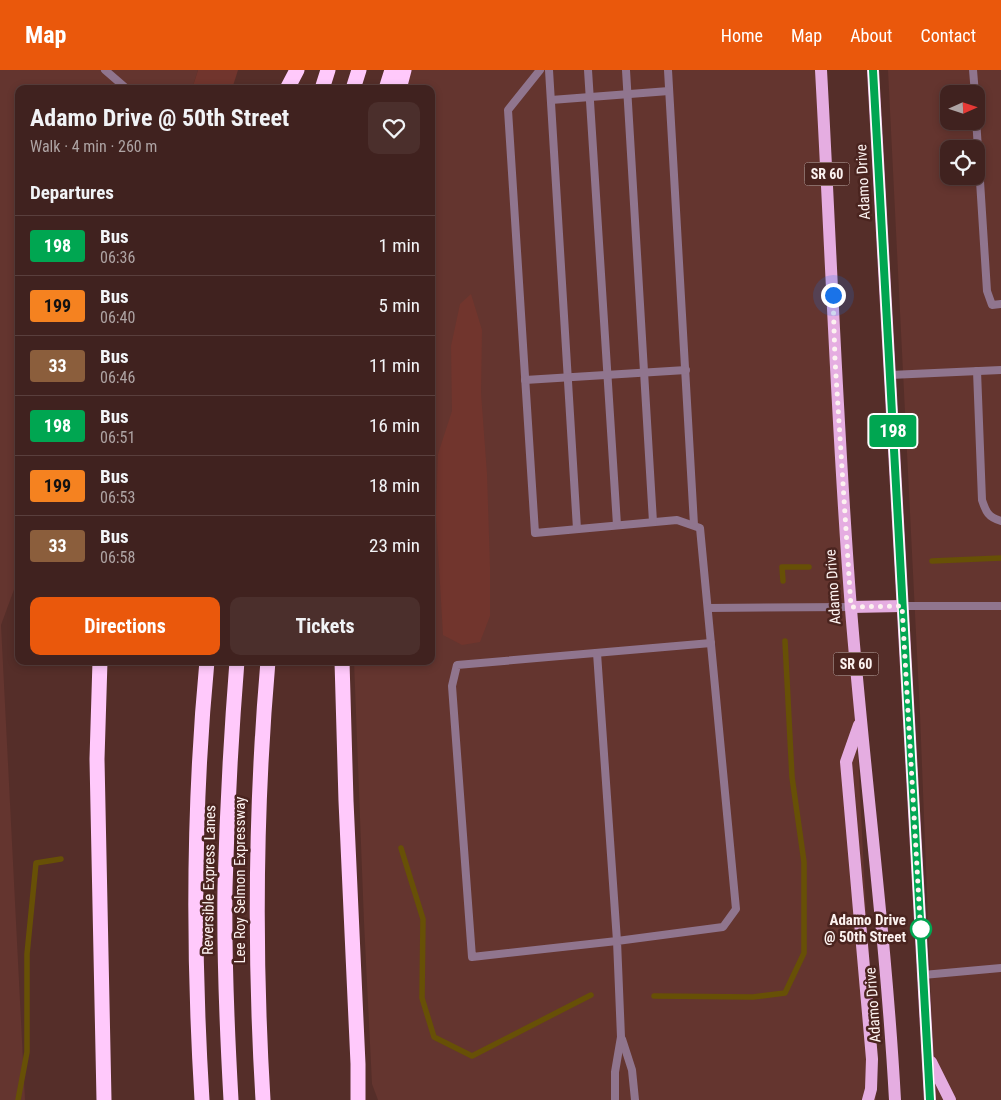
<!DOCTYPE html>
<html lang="en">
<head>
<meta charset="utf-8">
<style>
	:root { --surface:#40221f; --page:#4b2f2c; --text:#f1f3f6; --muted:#aea4a4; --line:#593f3d; --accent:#ea580c }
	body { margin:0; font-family:"Roboto Condensed",sans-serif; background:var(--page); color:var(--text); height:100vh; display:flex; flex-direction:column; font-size:19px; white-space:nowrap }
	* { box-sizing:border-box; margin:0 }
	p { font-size:16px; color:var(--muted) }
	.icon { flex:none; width:28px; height:28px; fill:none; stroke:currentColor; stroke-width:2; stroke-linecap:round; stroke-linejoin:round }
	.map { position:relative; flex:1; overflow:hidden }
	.drawer { position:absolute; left:15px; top:15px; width:420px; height:580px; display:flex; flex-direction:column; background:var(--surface); border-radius:10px; box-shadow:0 2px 8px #0003,0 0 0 1px var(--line) }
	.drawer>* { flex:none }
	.badge { padding:0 10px; border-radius:4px; font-size:18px; line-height:32px }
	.needle { width:32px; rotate:87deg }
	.tools { position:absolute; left:940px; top:15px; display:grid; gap:10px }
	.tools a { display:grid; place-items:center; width:45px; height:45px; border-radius:10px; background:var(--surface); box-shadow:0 2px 8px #0003,0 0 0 1px var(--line); font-size:25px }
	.you { position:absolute; width:25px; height:25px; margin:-12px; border:4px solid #fff; border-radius:50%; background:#1a73e8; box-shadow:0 0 0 8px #1a73e833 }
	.map>.badge { position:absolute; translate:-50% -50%; box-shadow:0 0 0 2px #fff }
	h2 { padding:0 15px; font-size:19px; line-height:45px }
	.round { display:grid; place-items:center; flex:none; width:52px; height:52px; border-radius:10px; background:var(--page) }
	.summary { display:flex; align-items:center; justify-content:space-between; height:85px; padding:0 15px }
	h1 { font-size:24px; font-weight:700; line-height:38px }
	.action { display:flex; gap:10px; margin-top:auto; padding:10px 15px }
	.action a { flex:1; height:58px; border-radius:10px; background:var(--accent); color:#fff; font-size:20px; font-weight:700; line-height:58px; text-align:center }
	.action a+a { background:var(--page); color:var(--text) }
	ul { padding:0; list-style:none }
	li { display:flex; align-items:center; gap:15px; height:60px; padding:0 15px; border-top:1px solid var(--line) }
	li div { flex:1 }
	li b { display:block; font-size:19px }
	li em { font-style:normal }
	li .badge { min-width:55px; font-weight:700; text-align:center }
	header { display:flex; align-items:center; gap:30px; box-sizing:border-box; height:70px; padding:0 25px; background:var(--accent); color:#fff }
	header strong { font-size:24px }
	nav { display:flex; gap:28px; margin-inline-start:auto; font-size:18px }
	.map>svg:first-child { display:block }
</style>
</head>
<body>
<header>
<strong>Map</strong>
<nav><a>Home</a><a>Map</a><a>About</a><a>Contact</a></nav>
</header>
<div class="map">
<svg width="1001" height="1030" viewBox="0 0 1001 1030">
	<rect width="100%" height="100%" fill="#552e29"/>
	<!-- built -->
	<g fill="#64352f" fill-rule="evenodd">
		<polygon points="0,0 198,0 192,19 19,19 19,506 1,555 25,1030 0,1030"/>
		<polygon points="411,0 822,0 876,1030 378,1030 372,1014 364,852 354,591 431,591 431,19 405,19"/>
		<path d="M888,0h113v1030h-66l-15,-386zM949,24h27v27h-27zM949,79h27v27h-27z"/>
	</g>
	<!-- green -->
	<g fill="#71352d">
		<polygon points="198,0 238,0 232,19 192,19"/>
		<polygon points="471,224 482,260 481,323 487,404 490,497 490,546 480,572 462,575 443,565 436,446 438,384 452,341 451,276 460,234"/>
	</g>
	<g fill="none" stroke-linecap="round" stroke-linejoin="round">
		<!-- stream -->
		<g stroke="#675006" stroke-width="5.5">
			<polyline points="932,491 1001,488"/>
			<polyline points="783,511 782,497 809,497"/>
			<polyline points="401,778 423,849 422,928 434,967 472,986 591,925"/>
			<polyline points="654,926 753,927 785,923 804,883 804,792 792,707 785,571"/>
			<polyline points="18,1030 27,982 27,884 36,793 61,789"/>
		</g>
		<!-- lane -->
		<g stroke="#90758e" stroke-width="8">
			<polyline points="105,0 127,19"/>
			<polyline points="540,0 508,40 535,463 677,450 700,458 736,839 723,857 617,871 621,967 615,1002 615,1030"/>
			<polyline points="549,0 577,459"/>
			<polyline points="588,0 617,455"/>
			<polyline points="626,0 653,452"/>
			<polyline points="668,0 694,455"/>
			<polyline points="973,0 975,24"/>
			<polyline points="551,30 669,21"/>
			<polyline points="976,48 987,221 992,235 1001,234"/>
			<path d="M977,301l5,129c4,12 6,17 19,21"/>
			<polyline points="890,305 1001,300"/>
			<polyline points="525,310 686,300"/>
			<polyline points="902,536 1001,536"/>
			<polyline points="708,538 851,537"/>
			<polyline points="597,583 617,871 472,887 452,616 457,595 711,573"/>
			<polyline points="923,905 1001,898"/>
			<polyline points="622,969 632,1000 635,1030"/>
		</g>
		<!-- primary -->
		<g stroke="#e5ade1" stroke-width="12">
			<path d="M821,0c10,180 16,360 30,539 13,164 35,327 44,491"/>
			<polyline points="873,0 930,1030"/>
			<polyline points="851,537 902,536"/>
			<polyline points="859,655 846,692 872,989 871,1019 868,1030"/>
			<polyline points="931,992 950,1030"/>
		</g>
		<!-- highway -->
		<g stroke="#ffc9fb" stroke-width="15">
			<polyline points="287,19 297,0"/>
			<polyline points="322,19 328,0"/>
			<polyline points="353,19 359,0"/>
			<polyline points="386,19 392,0"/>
			<polyline points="399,19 404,0"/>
			<polyline points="100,591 97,689 104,1030"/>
			<polyline points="342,591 346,731 358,994 358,1030"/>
			<path d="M202,1030c-9,-146 -9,-293 5,-439"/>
			<path d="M231,1030c-4,-71 -7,-141 -6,-212 2,-76 6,-151 12,-227"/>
			<path d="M263,1030c-9,-149 -8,-290 5,-439"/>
		</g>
	</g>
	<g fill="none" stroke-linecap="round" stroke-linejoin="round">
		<!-- line casing -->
		<g stroke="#fff" stroke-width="11">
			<polyline id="line" points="873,0 930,1030"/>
		</g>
		<!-- line -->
		<use href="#line" stroke="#00a651" stroke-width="8"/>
		<!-- walk -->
		<polyline stroke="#fcf2f0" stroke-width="5" stroke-dasharray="0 9" points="833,225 835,290 851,537 902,536 921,867 921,859"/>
	</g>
	<!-- markers -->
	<circle fill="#fff" stroke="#00a651" stroke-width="2.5" cx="921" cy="859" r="10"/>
	<g text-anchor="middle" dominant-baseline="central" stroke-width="5" stroke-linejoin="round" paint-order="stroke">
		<!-- shield labels -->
		<g fill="#4a241f" stroke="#c7b4b1" stroke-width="1">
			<rect x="804.5" y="92.5" width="45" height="23" rx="4"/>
			<rect x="833.5" y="582.5" width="45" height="23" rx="4"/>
		</g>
		<g font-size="14" font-weight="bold" fill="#fcf2f0">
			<text x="827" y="104">SR 60</text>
			<text x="856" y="594">SR 60</text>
		</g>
		<!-- street labels -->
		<g font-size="15" fill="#fcf2f0" stroke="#4a241f">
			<text transform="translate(863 112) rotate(-93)">Adamo Drive</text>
			<text transform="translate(833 517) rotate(-94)">Adamo Drive</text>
			<text transform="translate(209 810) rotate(-89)">Reversible Express Lanes</text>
			<text transform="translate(240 810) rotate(-90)">Lee Roy Selmon Expressway</text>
			<text transform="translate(873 935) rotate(-94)">Adamo Drive</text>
		</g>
		<!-- stop labels -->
		<g font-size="15" font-weight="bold" fill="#fcf2f0" stroke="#4a241f" text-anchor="end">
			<text x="906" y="850">Adamo Drive<tspan x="906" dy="17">@ 50th Street</tspan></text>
		</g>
	</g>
</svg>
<div class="tools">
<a><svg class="needle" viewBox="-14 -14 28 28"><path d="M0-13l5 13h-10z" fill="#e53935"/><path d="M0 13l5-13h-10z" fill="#aea4a4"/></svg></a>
<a><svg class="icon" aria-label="locate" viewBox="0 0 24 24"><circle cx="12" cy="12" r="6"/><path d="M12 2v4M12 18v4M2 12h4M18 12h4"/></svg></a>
</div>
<div class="you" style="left:833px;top:225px"></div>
<b class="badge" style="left:893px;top:361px;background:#00a651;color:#fff">198</b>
<section class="drawer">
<div class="summary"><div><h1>Adamo Drive @ 50th Street</h1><p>Walk · 4 min · 260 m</p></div><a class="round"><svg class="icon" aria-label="heart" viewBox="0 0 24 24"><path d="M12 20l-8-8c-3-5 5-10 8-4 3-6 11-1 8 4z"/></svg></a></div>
<h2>Departures</h2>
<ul>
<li><span class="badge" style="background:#00a651;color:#fff">198</span><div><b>Bus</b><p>06:36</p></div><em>1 min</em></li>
<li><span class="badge" style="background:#f58220;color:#111">199</span><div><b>Bus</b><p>06:40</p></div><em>5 min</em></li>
<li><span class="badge" style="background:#8b5e3c;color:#fff">33</span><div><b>Bus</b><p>06:46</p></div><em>11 min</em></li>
<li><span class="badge" style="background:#00a651;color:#fff">198</span><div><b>Bus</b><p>06:51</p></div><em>16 min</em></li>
<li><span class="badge" style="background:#f58220;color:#111">199</span><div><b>Bus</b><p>06:53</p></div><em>18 min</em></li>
<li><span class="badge" style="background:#8b5e3c;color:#fff">33</span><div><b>Bus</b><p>06:58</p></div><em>23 min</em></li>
</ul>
<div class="action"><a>Directions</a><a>Tickets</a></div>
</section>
</div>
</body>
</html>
